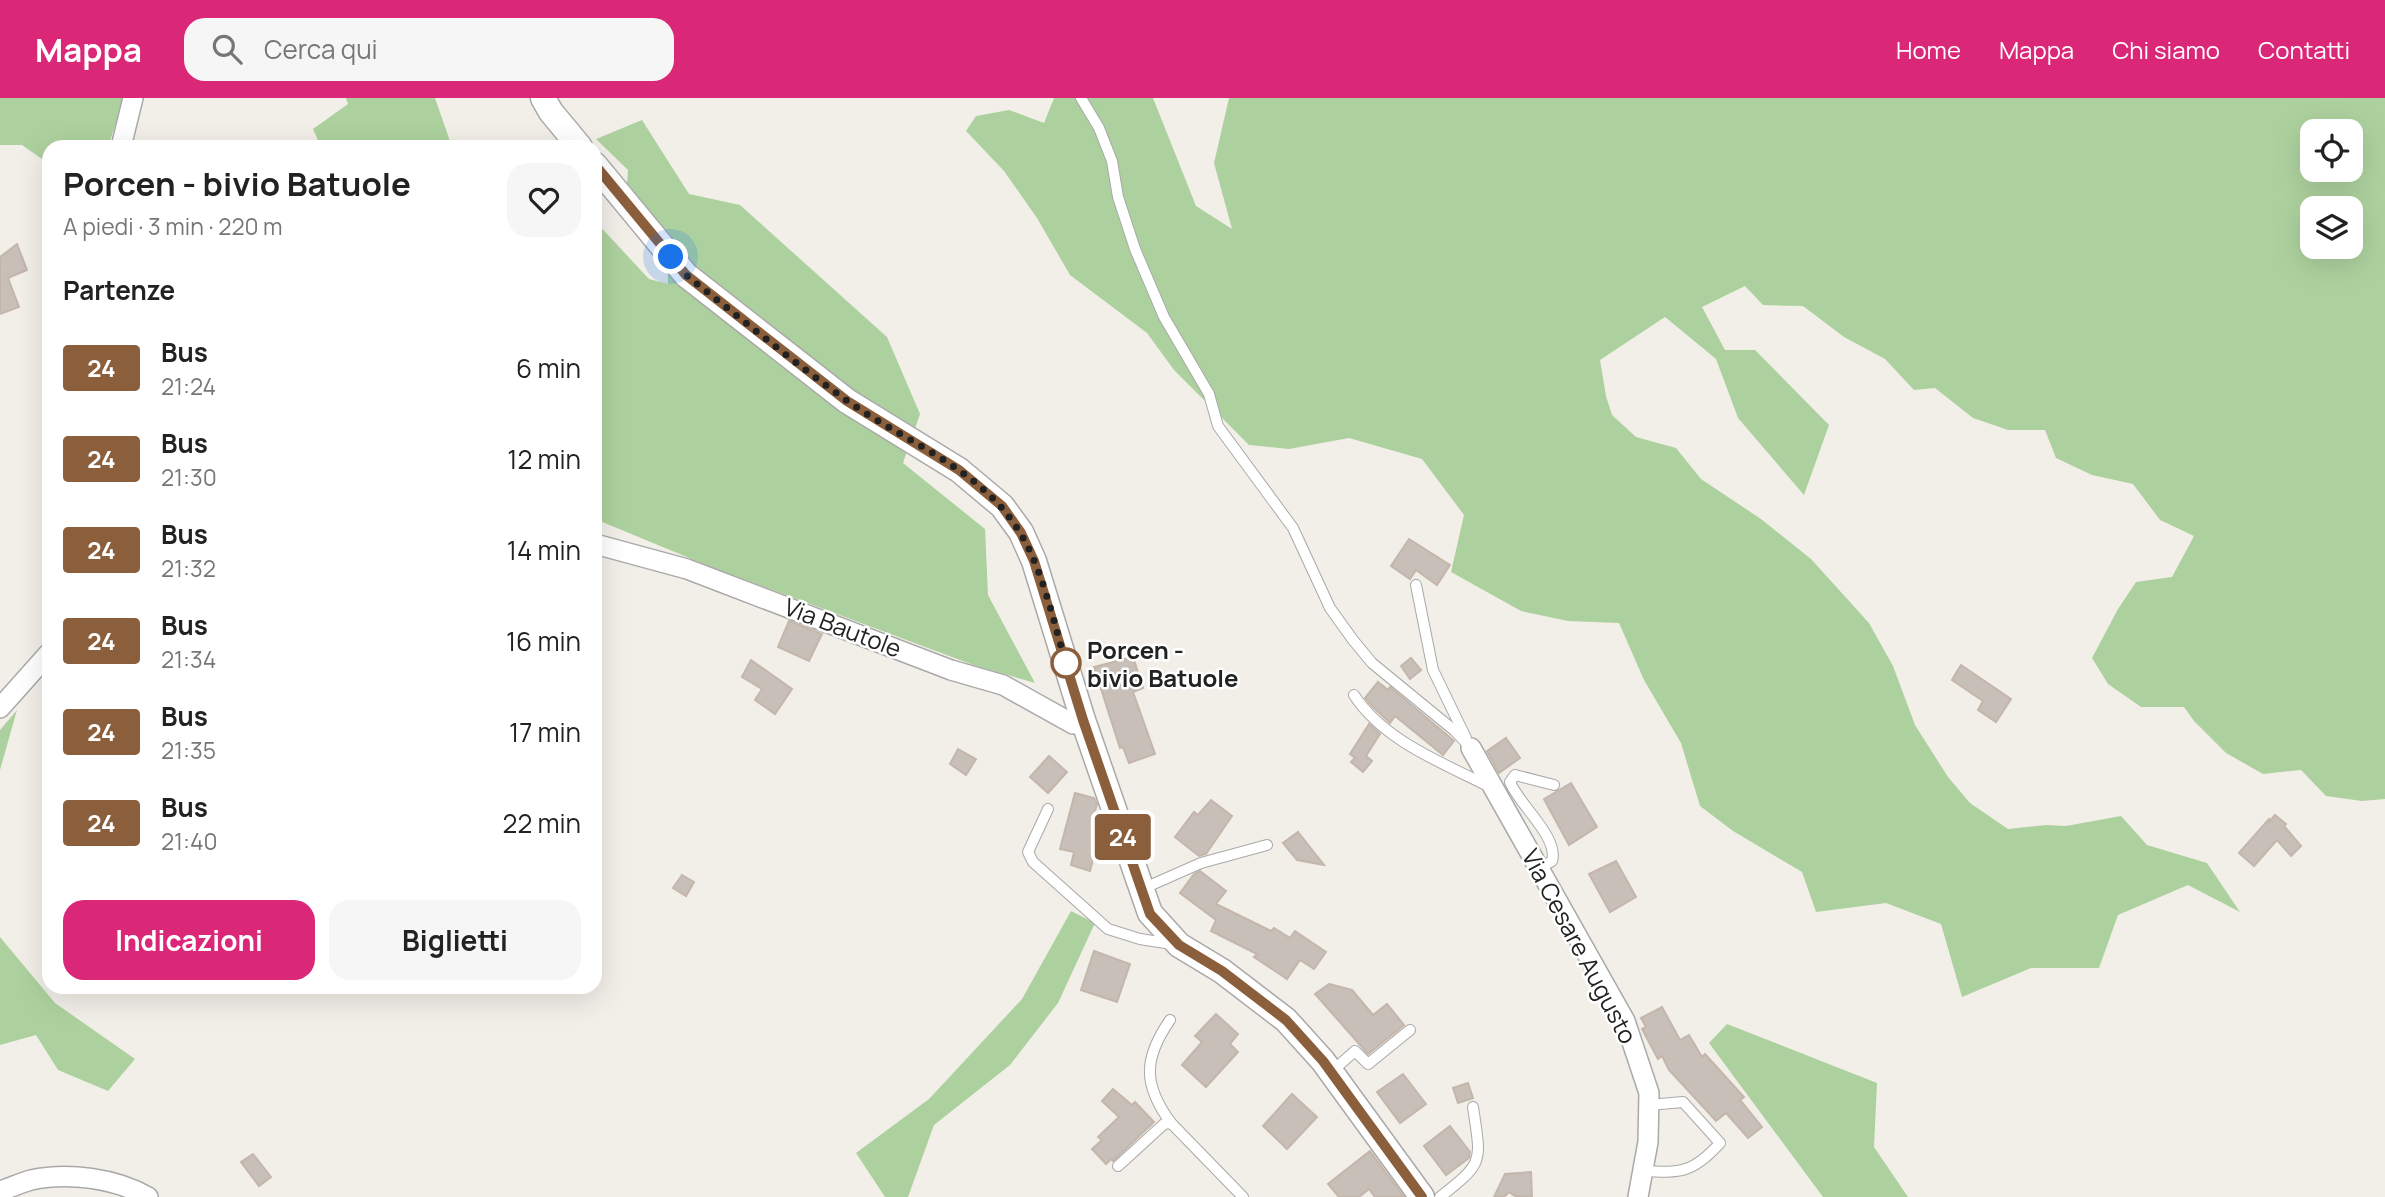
<!DOCTYPE html>
<html lang="it">
<head>
<meta charset="utf-8">
<style>
	:root { --surface:#fff; --page:#f6f6f6; --text:#222; --muted:#767676; --accent:#db2777 }
	body { margin:0; font-family:Manrope,sans-serif; background:var(--page); color:var(--text); height:100vh; display:flex; flex-direction:column; font-size:26px; white-space:nowrap }
	* { box-sizing:border-box; margin:0 }
	p { font-size:23px; color:var(--muted) }
	.icon { flex:none; width:38px; height:38px; fill:none; stroke:currentColor; stroke-width:2; stroke-linecap:round; stroke-linejoin:round }
	.map { position:relative; flex:1; overflow:hidden }
	.sheet { position:absolute; left:42px; top:42px; width:560px; height:854px; display:flex; flex-direction:column; background:var(--surface); border-radius:21px; box-shadow:0 7px 28px #0002 }
	.sheet>* { flex:none }
	.badge { padding:0 14px; border-radius:5px; font-size:24px; line-height:46px }
	.controls { position:absolute; left:2300px; top:21px; display:grid; gap:14px }
	.controls a { display:grid; place-items:center; width:63px; height:63px; border-radius:14px; background:var(--surface); box-shadow:0 7px 28px #0002; font-size:35px }
	.you { position:absolute; width:35px; height:35px; margin:-18px; border:5px solid #fff; border-radius:50%; background:#1a73e8; box-shadow:0 0 0 10px #1a73e833 }
	.map>.badge { position:absolute; translate:-50% -50%; box-shadow:0 0 0 4px #fff }
	h2 { padding:0 21px; font-size:26px; line-height:63px }
	.round { display:grid; place-items:center; flex:none; width:74px; height:74px; border-radius:21px; background:var(--page) }
	.summary { display:flex; align-items:center; justify-content:space-between; height:119px; padding:0 21px }
	h1 { font-size:33px; font-weight:700; line-height:52px }
	.cta { display:flex; gap:14px; margin-top:auto; padding:14px 21px }
	.cta a { flex:1; height:80px; border-radius:21px; background:var(--accent); color:#fff; font-size:28px; font-weight:700; line-height:80px; text-align:center }
	.cta a+a { background:var(--page); color:var(--text) }
	ul { padding:0; list-style:none }
	li { display:flex; align-items:center; gap:21px; height:91px; padding:0 21px }
	li div { flex:1 }
	li b { display:block; font-size:26px }
	li em { font-style:normal }
	li .badge { min-width:77px; font-weight:700; text-align:center }
	header { display:flex; align-items:center; gap:42px; box-sizing:border-box; height:98px; padding:0 35px; background:var(--accent); color:#fff }
	header strong { font-size:33px }
	nav { display:flex; gap:38px; margin-inline-start:auto; font-size:24px }
	.search { width:490px; height:63px; background:var(--page); display:flex; align-items:center; gap:18px; box-sizing:border-box; padding:0 24px; border-radius:21px; color:var(--muted); font-size:26px }
	.map>svg:first-child { display:block }
</style>
</head>
<body>
<header>
<strong>Mappa</strong>
<div class="search"><svg class="icon" aria-label="search" viewBox="0 0 24 24"><circle cx="10" cy="10" r="6"/><path d="M15 15l6 6"/></svg>Cerca qui</div>
<nav><a>Home</a><a>Mappa</a><a>Chi siamo</a><a>Contatti</a></nav>
</header>
<div class="map">
<svg width="2385" height="1099" viewBox="0 0 2385 1099">
	<rect width="100%" height="100%" fill="#f2efe9"/>
	<!-- forest -->
	<g fill="#add19e" fill-rule="evenodd">
		<polygon points="0,0 124,0 108,49 49,49 49,66 22,47 0,47"/>
		<polygon points="346,0 435,0 452,49 321,49 313,31 348,6"/>
		<path d="M1054,0h99l43,108 36,23 -18,-66 15,-65h1156v701l-23,2 -36,-5 -25,-26 -38,4 -37,-21 -32,-32 -10,-14h-43l-33,-23 -16,-26 26,-49 18,-27 36,-5 22,-41 -34,-16 -27,-36 -41,-9 -36,-17 -11,-28h-37l-35,-12 -38,-30 -21,2 -29,-31 -41,-22 -41,-31 -40,-1 -18,-19 -43,21 23,43h30l74,75 -25,70 -66,-77 -22,-59 -51,-42 -65,43 6,36 6,19 24,22 40,11 25,31 60,40 50,40 58,64 24,43 22,59 33,52 22,26 38,26 38,-4 20,1 55,-10 26,29 60,18 33,49 -52,-27 -70,30 -19,53h-68l-69,29 -21,-73 -55,-21 -70,9 -14,-40 -69,-41 -33,-25 -19,-63 -37,-63 -25,-57 -51,-2 -47,-10 -70,-39 13,-57 -42,-56 -73,-21 -60,11 -40,-4 -75,-75 -27,-37 -77,-58 -33,-57 -33,-47 -38,-40 10,-15 33,-6 35,13zM2312,33h38v39h-38zM2312,110h38v39h-38z"/>
		<polygon points="642,22 689,96 740,107 887,239 920,316 903,365 985,431 988,497 1035,585 976,568 711,469 595,421 595,123 649,181 668,186 667,140 627,85 628,72 596,41"/>
		<polygon points="17,612 0,672 0,632"/>
		<polygon points="1071,813 1095,825 1058,905 1010,967 934,1027 908,1099 885,1099 856,1055 929,1001 1022,901"/>
		<polygon points="0,839 55,905 135,961 108,993 58,972 36,937 0,947"/>
		<polygon points="1727,926 1877,985 1874,1049 1908,1099 1823,1099 1709,945"/>
	</g>
	<!-- building -->
	<g fill="#c7bfb8" stroke="#c4b6ab" stroke-width="2">
		<polygon points="17,146 27,172 8,180 19,209 0,216 0,159"/>
		<polygon points="1409,441 1450,467 1437,487 1416,472 1410,481 1391,468"/>
		<polygon points="789,523 822,536 809,563 778,549"/>
		<polygon points="1133,559 1143,590 1133,594 1155,656 1129,665 1123,649 1120,650 1094,569"/>
		<polygon points="1411,560 1421,572 1410,581 1401,568"/>
		<polygon points="751,562 792,591 775,616 755,602 762,591 742,579"/>
		<polygon points="1961,567 2011,601 1996,624 1978,612 1983,603 1952,582"/>
		<polygon points="1378,584 1388,592 1390,589 1454,643 1443,657 1395,618 1390,625 1372,608 1365,600"/>
		<polygon points="1369,626 1380,636 1366,658 1372,663 1363,674 1351,664 1355,660 1350,656"/>
		<polygon points="1506,640 1520,660 1499,675 1487,653"/>
		<polygon points="958,651 976,661 966,677 950,666"/>
		<polygon points="1049,658 1067,674 1048,695 1030,679"/>
		<polygon points="1571,685 1597,729 1569,747 1544,701"/>
		<polygon points="1075,695 1094,700 1097,706 1095,713 1099,714 1103,725 1090,773 1071,767 1074,754 1060,751"/>
		<polygon points="1211,702 1232,718 1206,756 1199,758 1175,739 1194,714 1198,717"/>
		<polygon points="2275,717 2286,726 2284,728 2301,748 2291,758 2277,742 2254,768 2239,755 2269,721 2270,723"/>
		<polygon points="1298,734 1324,767 1297,762 1283,745"/>
		<polygon points="1616,763 1636,799 1610,814 1589,776"/>
		<polygon points="1200,773 1226,793 1216,806 1271,833 1274,830 1290,840 1295,833 1326,854 1314,871 1300,862 1287,881 1254,859 1257,856 1211,833 1216,822 1180,795 1194,776"/>
		<polygon points="682,777 694,784 686,798 673,790"/>
		<polygon points="1094,853 1130,866 1117,904 1081,892"/>
		<polygon points="1329,886 1352,892 1373,917 1387,906 1404,927 1368,956 1315,896"/>
		<polygon points="1662,909 1680,942 1689,937 1702,959 1705,956 1744,999 1740,1002 1762,1029 1748,1040 1726,1015 1716,1023 1669,972 1662,958 1658,961 1642,931 1646,929 1641,920"/>
		<polygon points="1216,916 1238,936 1230,946 1238,954 1206,989 1182,967 1202,944 1195,938"/>
		<polygon points="1403,976 1426,1006 1400,1025 1377,994"/>
		<polygon points="1468,985 1473,1000 1458,1005 1453,990"/>
		<polygon points="1113,991 1132,1007 1135,1004 1154,1024 1113,1063 1111,1061 1106,1066 1092,1051 1102,1042 1098,1039 1119,1019 1102,1003"/>
		<polygon points="1292,996 1317,1019 1287,1051 1263,1028"/>
		<polygon points="1450,1028 1470,1054 1469,1060 1446,1077 1424,1048"/>
		<polygon points="1370,1053 1404,1099 1375,1099 1369,1091 1359,1099 1339,1099 1328,1086"/>
		<polygon points="253,1056 271,1079 259,1088 241,1064"/>
		<polygon points="1531,1074 1532,1099 1515,1098 1509,1094 1504,1099 1494,1099 1505,1076"/>
	</g>
	<g fill="none" stroke-linecap="round" stroke-linejoin="round">
		<!-- service casing -->
		<g stroke="#a9a9a9" stroke-width="12">
			<g id="service">
				<polyline points="1081,0 1099,30 1112,63 1118,99 1135,151 1164,219 1209,296 1218,328 1293,430 1330,510 1353,542 1372,565 1455,633 1471,650"/>
				<polyline points="1416,487 1433,572 1466,640"/>
				<path d="M1354,597c30,46 89,68 136,92"/>
				<polyline points="1048,711 1028,754 1033,764 1108,831 1140,841 1172,846"/>
				<path d="M1540,770l12,-7c7,-24 -33,-56 -42,-79l5,-7 39,10"/>
				<polyline points="1142,791 1201,765 1267,747"/>
				<path d="M1170,922c-27,39 -27,65 1,103"/>
				<polyline points="1331,974 1355,953 1368,966 1410,932"/>
				<polyline points="1118,1068 1164,1026 1171,1025 1243,1099"/>
				<path d="M1643,1073c38,2 50,2 77,-28l-37,-41 -34,3"/>
				<path d="M1440,1099c45,-35 41,-35 33,-90"/>
			</g>
		</g>
		<!-- minor casing -->
		<g stroke="#a9a9a9" stroke-width="22">
			<g id="minor">
				<polyline points="121,49 133,0"/>
				<polyline points="595,446 687,471 951,572 1003,587 1073,626 1083,622"/>
				<polyline points="0,610 49,555"/>
				<polyline points="1471,650 1625,923 1649,995 1648,1044 1638,1099"/>
				<path d="M0,1093c10,-3 20,-8 31,-11 37,-8 84,-2 117,17"/>
			</g>
		</g>
		<!-- tertiary casing -->
		<g stroke="#a9a9a9" stroke-width="27">
			<g id="tertiary">
				<polyline points="543,0 551,14 580,49"/>
				<polyline points="595,67 686,177 847,303 959,372 1002,408 1021,434 1034,463 1083,622 1150,815 1179,847 1222,873 1286,922 1323,963 1422,1099"/>
			</g>
		</g>
		<!-- service -->
		<use href="#service" stroke="#fff" stroke-width="10"/>
		<!-- minor -->
		<use href="#minor" stroke="#fff" stroke-width="19"/>
		<!-- tertiary -->
		<use href="#tertiary" stroke="#fff" stroke-width="24"/>
	</g>
	<g fill="none" stroke-linecap="round" stroke-linejoin="round">
		<!-- line casing -->
		<g stroke="#fff" stroke-width="16">
			<polyline id="line" points="595,67 686,177 847,303 959,372 1002,408 1021,435 1034,463 1083,622 1150,816 1179,847 1222,873 1286,922 1323,963 1422,1099"/>
		</g>
		<!-- line -->
		<use href="#line" stroke="#8b5e3c" stroke-width="10"/>
		<!-- walk -->
		<path stroke="#222" stroke-width="7" stroke-dasharray="0 12.6" d="M671,159l15,18c53,42 106,86 160,125 59,42 134,68 173,131 24,38 35,93 48,136l-1,-4"/>
	</g>
	<!-- markers -->
	<circle fill="#fff" stroke="#8b5e3c" stroke-width="3.5" cx="1066" cy="565" r="14"/>
	<g text-anchor="middle" dominant-baseline="central" stroke-width="5" stroke-linejoin="round" paint-order="stroke">
		<!-- street labels -->
		<g font-size="24" fill="#222" stroke="#fff">
			<text transform="translate(843 529) rotate(21)">Via Bautole</text>
			<text transform="translate(1580 848) rotate(62)">Via Cesare Augusto</text>
		</g>
		<!-- stop labels -->
		<g font-size="24" font-weight="bold" fill="#222" stroke="#fff" text-anchor="start">
			<text x="1087" y="551">Porcen -<tspan x="1087" dy="28">bivio Batuole</tspan></text>
		</g>
	</g>
</svg>
<div class="controls">
<a><svg class="icon" aria-label="locate" viewBox="0 0 24 24"><circle cx="12" cy="12" r="6"/><path d="M12 2v4M12 18v4M2 12h4M18 12h4"/></svg></a>
<a><svg class="icon" aria-label="layers" viewBox="0 0 24 24"><path d="M12 4l9 5-9 5-9-5zM3 14l9 5 9-5"/></svg></a>
</div>
<div class="you" style="left:671px;top:159px"></div>
<b class="badge" style="left:1123px;top:739px;background:#8b5e3c;color:#fff">24</b>
<section class="sheet">
<div class="summary"><div><h1>Porcen - bivio Batuole</h1><p>A piedi · 3 min · 220 m</p></div><a class="round"><svg class="icon" aria-label="heart" viewBox="0 0 24 24"><path d="M12 20l-8-8c-3-5 5-10 8-4 3-6 11-1 8 4z"/></svg></a></div>
<h2>Partenze</h2>
<ul>
<li><span class="badge" style="background:#8b5e3c;color:#fff">24</span><div><b>Bus</b><p>21:24</p></div><em>6 min</em></li>
<li><span class="badge" style="background:#8b5e3c;color:#fff">24</span><div><b>Bus</b><p>21:30</p></div><em>12 min</em></li>
<li><span class="badge" style="background:#8b5e3c;color:#fff">24</span><div><b>Bus</b><p>21:32</p></div><em>14 min</em></li>
<li><span class="badge" style="background:#8b5e3c;color:#fff">24</span><div><b>Bus</b><p>21:34</p></div><em>16 min</em></li>
<li><span class="badge" style="background:#8b5e3c;color:#fff">24</span><div><b>Bus</b><p>21:35</p></div><em>17 min</em></li>
<li><span class="badge" style="background:#8b5e3c;color:#fff">24</span><div><b>Bus</b><p>21:40</p></div><em>22 min</em></li>
</ul>
<div class="cta"><a>Indicazioni</a><a>Biglietti</a></div>
</section>
</div>
</body>
</html>
